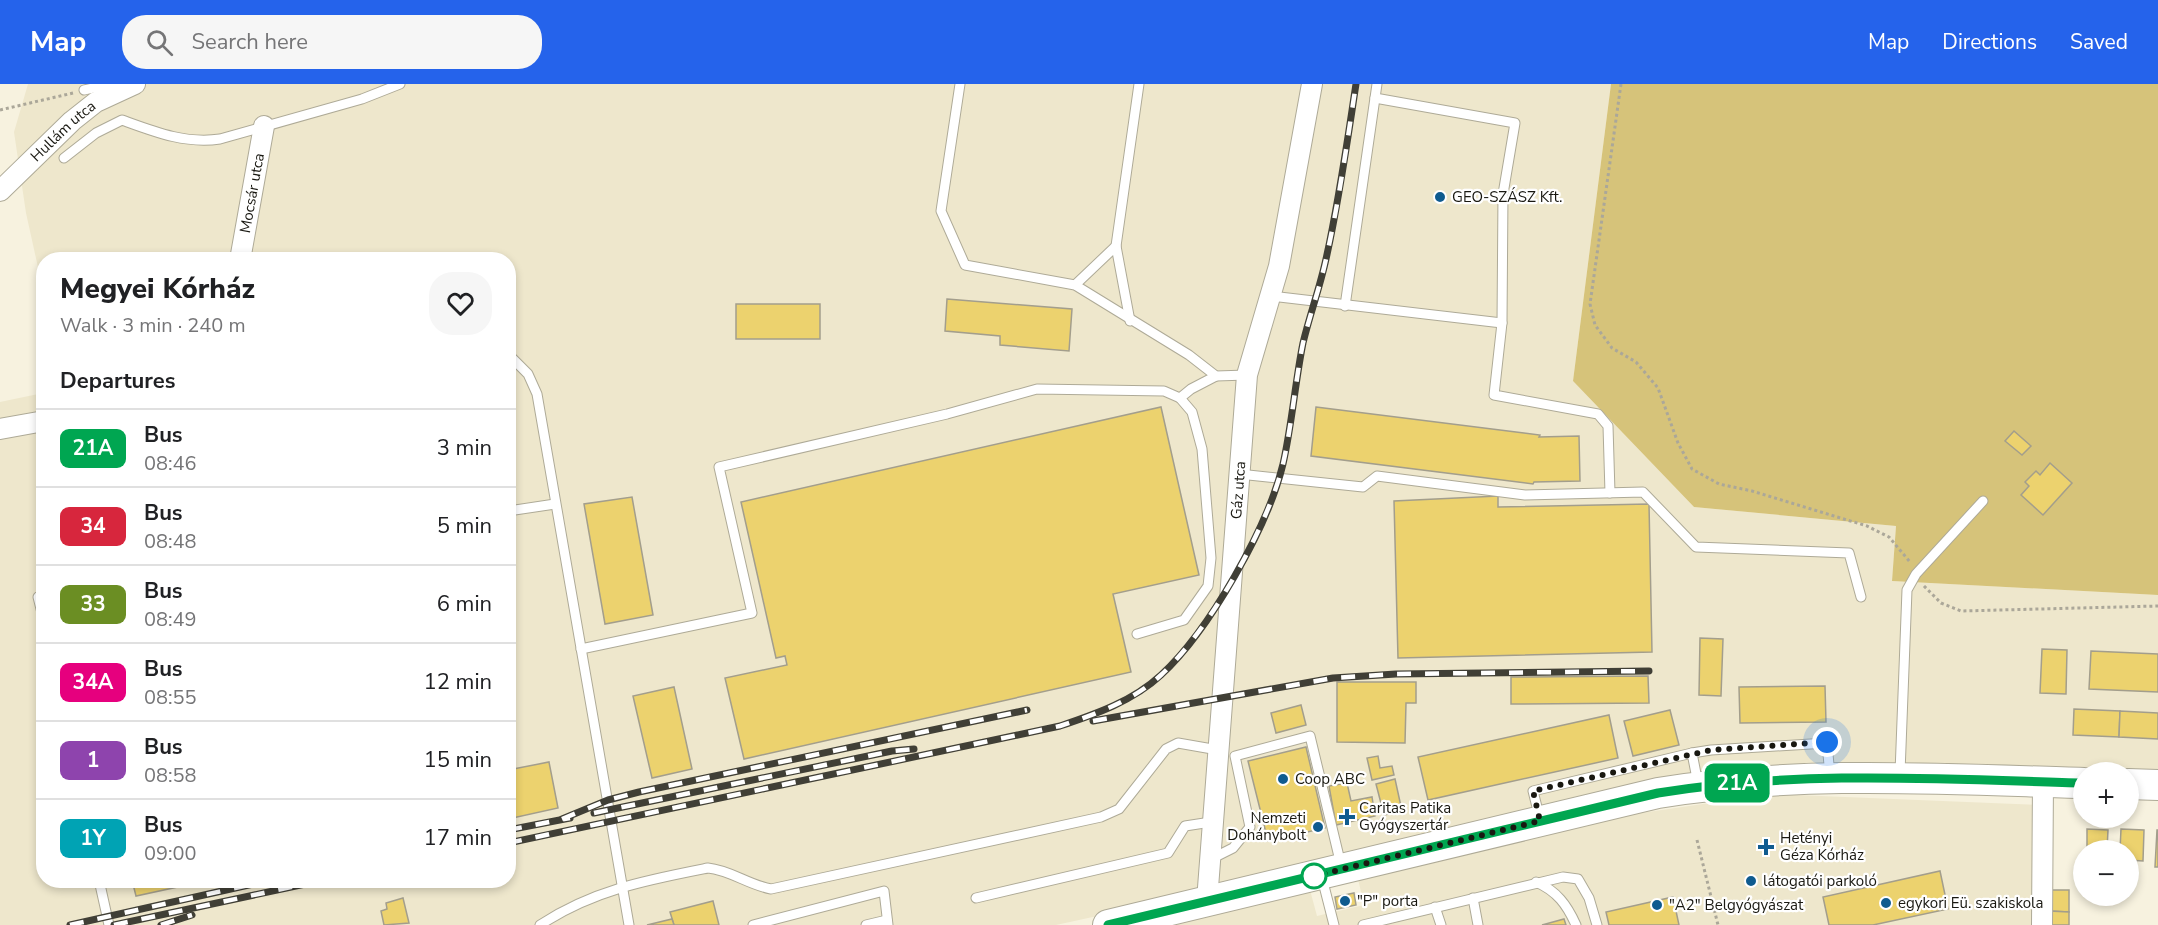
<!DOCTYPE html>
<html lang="en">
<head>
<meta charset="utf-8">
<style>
	:root { --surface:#fff; --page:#f6f6f6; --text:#202124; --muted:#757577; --line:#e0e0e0; --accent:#2563eb }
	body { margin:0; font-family:"Nunito Sans",sans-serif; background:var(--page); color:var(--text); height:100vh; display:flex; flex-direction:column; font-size:22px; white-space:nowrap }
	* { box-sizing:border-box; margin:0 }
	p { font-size:20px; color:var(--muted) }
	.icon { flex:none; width:33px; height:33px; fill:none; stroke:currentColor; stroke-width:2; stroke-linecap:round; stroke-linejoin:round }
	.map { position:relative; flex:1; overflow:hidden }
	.side { position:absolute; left:36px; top:168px; width:480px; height:636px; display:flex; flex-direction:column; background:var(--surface); border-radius:24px; box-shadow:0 3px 9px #0003 }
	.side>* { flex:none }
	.badge { padding:0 12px; border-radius:9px; font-size:21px; line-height:39px }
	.controls { position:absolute; left:2073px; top:678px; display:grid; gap:12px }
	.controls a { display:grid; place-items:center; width:66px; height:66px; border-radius:50%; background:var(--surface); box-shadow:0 3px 9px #0003; font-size:30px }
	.you { position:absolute; width:30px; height:30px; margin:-15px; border:4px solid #fff; border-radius:50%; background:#1a73e8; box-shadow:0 0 0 9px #1a73e833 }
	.map>.badge { position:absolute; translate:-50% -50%; box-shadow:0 0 0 3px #fff }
	h2 { padding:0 24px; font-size:22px; line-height:54px }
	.round { display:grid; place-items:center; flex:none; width:63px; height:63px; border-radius:24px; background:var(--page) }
	.overview { display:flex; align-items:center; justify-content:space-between; height:102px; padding:0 24px }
	h1 { font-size:28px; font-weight:800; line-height:45px }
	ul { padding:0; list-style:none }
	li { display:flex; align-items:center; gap:18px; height:78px; padding:0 24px; border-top:2px solid var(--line) }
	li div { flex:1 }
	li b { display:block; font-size:22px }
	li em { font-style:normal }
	li .badge { min-width:66px; font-weight:700; text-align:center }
	header { display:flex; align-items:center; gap:36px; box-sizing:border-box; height:84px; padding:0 30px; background:var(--accent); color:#fff }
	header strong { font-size:28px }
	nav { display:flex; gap:33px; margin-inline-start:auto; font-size:21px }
	.search { width:420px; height:54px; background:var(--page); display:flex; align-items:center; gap:15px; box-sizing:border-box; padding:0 21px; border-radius:24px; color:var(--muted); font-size:22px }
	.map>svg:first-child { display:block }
</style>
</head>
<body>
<header>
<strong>Map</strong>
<div class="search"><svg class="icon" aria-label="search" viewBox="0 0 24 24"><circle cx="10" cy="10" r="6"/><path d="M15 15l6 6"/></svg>Search here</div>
<nav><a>Map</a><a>Directions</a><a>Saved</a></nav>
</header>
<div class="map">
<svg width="2158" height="841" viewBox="0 0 2158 841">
	<rect width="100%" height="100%" fill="#f7f2df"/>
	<!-- built -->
	<g fill="#eee7cc">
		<polygon points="28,0 1611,0 1573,297 1694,423 1896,442 1892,497 2158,511 2158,696 2128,688 1786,682 1056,841 0,841 0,318 43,309 44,796 508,796 508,176 44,176 43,206 26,129 14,48"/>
		<polygon points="1772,710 2038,721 2035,841 1161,841 1310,806 1317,832 1364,821 1358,795 1634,730"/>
	</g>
	<!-- green -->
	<polygon fill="#d6c37a" points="1611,0 2158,0 2158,511 1892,497 1896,442 1694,423 1573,297"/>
	<!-- building -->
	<g fill="#ecd26e" stroke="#a39e8c" stroke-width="1.5">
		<polygon points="947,215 1072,225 1069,267 1000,261 1000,252 945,247"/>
		<rect x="736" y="220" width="84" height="35"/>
		<polygon points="1161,323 1199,491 1113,510 1131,588 744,675 725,594 787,581 785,572 776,574 741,418"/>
		<polygon points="1316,323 1540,351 1539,353 1579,352 1580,397 1534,398 1533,400 1311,372"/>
		<polygon points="2014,347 2031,362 2022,371 2005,357"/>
		<polygon points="2050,379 2072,399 2043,431 2021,411 2029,402 2025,398 2036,387 2040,391"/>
		<polygon points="1498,412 1498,423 1649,420 1652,568 1398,574 1394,417"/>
		<polygon points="632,413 653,531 605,540 584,420"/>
		<polygon points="1700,554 1723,555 1721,612 1699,611"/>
		<polygon points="2042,565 2067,566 2066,610 2040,609"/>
		<polygon points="2091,567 2158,570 2158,608 2089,605"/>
		<polygon points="1648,592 1649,619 1511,620 1511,593"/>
		<polygon points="1337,598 1416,598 1416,619 1406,619 1405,659 1337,658"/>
		<polygon points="1825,602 1826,638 1740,639 1739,603"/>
		<polygon points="674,603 692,685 652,694 633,612"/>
		<polygon points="1301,621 1306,641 1276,649 1271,629"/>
		<polygon points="2074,625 2120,627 2119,653 2073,651"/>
		<polygon points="1670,626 1679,661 1633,672 1624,637"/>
		<polygon points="2120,627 2158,629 2158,655 2119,653"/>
		<polygon points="1609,631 1618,674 1428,716 1418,673"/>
		<polygon points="1306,663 1325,744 1268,757 1248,677"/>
		<polygon points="1378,672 1380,684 1392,682 1394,691 1372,696 1367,674"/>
		<polygon points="549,678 558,724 508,735 508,686"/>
		<polygon points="1395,695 1402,727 1384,731 1376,700"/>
		<polygon points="1347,699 1351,717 1372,713 1375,732 1336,741 1329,702"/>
		<polygon points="2087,745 2108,746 2107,766 2087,766"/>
		<polygon points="2121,745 2144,746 2143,777 2128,776 2128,766 2120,766"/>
		<polygon points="2157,746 2158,746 2158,783 2155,783"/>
		<polygon points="1940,787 1948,825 1873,841 1829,841 1823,813"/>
		<polygon points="132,796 210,796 136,812"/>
		<polygon points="2050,806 2069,806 2069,828 2049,827"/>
		<polygon points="1354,809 1356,821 1337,825 1335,813"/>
		<polygon points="1673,813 1679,841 1609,841 1606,828"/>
		<polygon points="403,814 409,839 384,841 381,827 387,825 386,819"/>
		<polygon points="713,817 719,841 674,841 670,828"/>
		<polygon points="2049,827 2069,828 2069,841 2049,841"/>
		<polygon points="672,835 674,841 647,841"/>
		<polygon points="1564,835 1566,841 1542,841"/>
	</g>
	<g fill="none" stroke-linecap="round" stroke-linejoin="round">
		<!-- lane casing -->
		<g stroke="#aeaa97" stroke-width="11">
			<g id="lane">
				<polyline points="960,0 941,127 965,181 1075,201 1189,271 1216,292 1247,291"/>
				<polyline points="84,6 110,0"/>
				<polyline points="1375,14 1515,39 1503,110 1502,239"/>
				<path d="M64,74l32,-25 26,-13c33,12 63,24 98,19l142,-40 38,-15"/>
				<polyline points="1116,162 1139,0"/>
				<polyline points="1075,201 1116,162 1130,237"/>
				<polyline points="1271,212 1502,239 1494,311 1598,330 1608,342 1610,409"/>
				<polyline points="1345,222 1377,0"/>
				<polyline points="508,270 528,290 537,310 629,841"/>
				<polyline points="1239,390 1363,403 1377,392 1525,411 1643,408 1696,463 1849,469 1861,513"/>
				<polyline points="508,427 555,420"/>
				<polyline points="44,512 38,513 44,537"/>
				<polyline points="1137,550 1184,536 1208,502 1211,474 1202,365 1192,328 1180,314"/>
				<polyline points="581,565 752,529 719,383 947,330 1037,305 1164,307 1180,314 1191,305 1216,292"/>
				<polyline points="1692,669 1711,666 1827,659 1830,692"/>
				<polyline points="1900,689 1907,506 1916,490 1983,417"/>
				<polyline points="1540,735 1533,707 1692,669 1698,700"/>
				<polyline points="1211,775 1233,764 1250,743 1235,672 1310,652 1341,781"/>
				<polyline points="1322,794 1334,841"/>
				<polyline points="99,796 109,841"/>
				<path d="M1536,798c21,9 31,23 40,43"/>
				<polyline points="976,814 1168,769 1185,742 1211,738"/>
				<polyline points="1473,814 1478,841"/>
				<polyline points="1435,823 1441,841"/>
				<path d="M540,841c53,-35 107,-45 168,-57 22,2 41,17 63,21l330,-72 18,-8 47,-60 12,-6 40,7"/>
				<polyline points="753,841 884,807 888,841"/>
				<polyline points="866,841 887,836"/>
				<polyline points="1363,841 1563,793 1578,795 1589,814 1597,841"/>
			</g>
		</g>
		<!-- street casing -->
		<g stroke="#aeaa97" stroke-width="22">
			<g id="street">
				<path id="s1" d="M0,107l72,-70 24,-19 39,-18"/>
				<path id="s2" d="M240,176l24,-134"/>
				<polyline points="0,345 44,337"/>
				<path id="s3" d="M1207,817l40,-526 32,-109 33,-182"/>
				<polyline points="2042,841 2043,697"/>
			</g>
		</g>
		<!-- primary casing -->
		<g stroke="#aeaa97" stroke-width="32">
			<g id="primary">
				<polyline points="2128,700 2158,701"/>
				<path d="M1108,841l550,-132c140,-23 284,-14 426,-10"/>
			</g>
		</g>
		<!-- path -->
		<g stroke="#aba799" stroke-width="3" stroke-dasharray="3 3" stroke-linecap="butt">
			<polyline points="1621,0 1590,220 1595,241 1612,264 1636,278 1658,304 1678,359 1692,385 1719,400 1752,407 1867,442 1889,453 1910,478"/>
			<polyline points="0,26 73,9"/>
			<polyline points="1924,502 1941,519 1961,527 2158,522"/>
			<polyline points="1697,756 1718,841"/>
		</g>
		<!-- lane -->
		<use href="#lane" stroke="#fff" stroke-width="9"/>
		<!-- street -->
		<use href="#street" stroke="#fff" stroke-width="20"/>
		<!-- primary -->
		<use href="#primary" stroke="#fff" stroke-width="30"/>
		<!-- rail casing -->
		<g stroke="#403f36" stroke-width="7">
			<g id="rail">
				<polyline points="1093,637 1333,594 1396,590 1649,587"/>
				<polyline points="594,729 892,667 914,665"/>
				<polyline points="562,735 608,716 639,708 1027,626"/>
				<polyline points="508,746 570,734"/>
				<path d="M508,759l552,-117c36,-12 73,-25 101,-51 48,-44 107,-148 122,-211 9,-40 12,-81 20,-121 7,-29 17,-56 23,-84 13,-58 21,-116 30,-175"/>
				<polyline points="70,841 271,796"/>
				<polyline points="114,841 324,796"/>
				<polyline points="161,841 192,831"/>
			</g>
		</g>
		<!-- rail -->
		<use href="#rail" stroke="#fff" stroke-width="4.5" stroke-dasharray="14" stroke-linecap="butt"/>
	</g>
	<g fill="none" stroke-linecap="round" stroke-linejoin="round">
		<!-- line casing -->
		<g stroke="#fff" stroke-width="14">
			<path id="line" d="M1108,841l550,-132c140,-23 284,-14 426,-10"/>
		</g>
		<!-- line -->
		<use href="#line" stroke="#00a651" stroke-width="9"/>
		<!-- walk -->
		<polyline stroke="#191811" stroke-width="6" stroke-dasharray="0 10.8" points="1314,792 1540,737 1533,707 1711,666 1827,658"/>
	</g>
	<!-- markers -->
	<g fill="#0f5b8f" stroke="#fff" stroke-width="2">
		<circle cx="1440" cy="113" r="6"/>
		<circle cx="1283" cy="695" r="6"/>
		<path d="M1344 724h6v6h6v6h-6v6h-6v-6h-6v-6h6z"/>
		<circle cx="1318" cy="743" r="6"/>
		<path d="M1763 754h6v6h6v6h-6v6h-6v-6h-6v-6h6z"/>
		<circle cx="1751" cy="797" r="6"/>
		<circle cx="1345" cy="817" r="6"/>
		<circle cx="1886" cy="819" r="6"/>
		<circle cx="1657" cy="821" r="6"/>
	</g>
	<circle fill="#fff" stroke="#00a651" stroke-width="3" cx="1314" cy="792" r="12"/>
	<g text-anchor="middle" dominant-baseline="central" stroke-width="4.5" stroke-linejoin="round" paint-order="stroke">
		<!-- street labels -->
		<g font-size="15" fill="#191811" stroke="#fff">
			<text stroke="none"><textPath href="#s1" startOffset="87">Hullám utca</textPath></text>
			<text stroke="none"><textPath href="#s2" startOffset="68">Mocsár utca</textPath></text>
			<text stroke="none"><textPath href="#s3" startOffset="412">Gáz utca</textPath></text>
		</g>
		<!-- poi labels -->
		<g font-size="15" fill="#191811" stroke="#fff" text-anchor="start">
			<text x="1452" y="113">GEO-SZÁSZ Kft.</text>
			<text x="1295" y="695">Coop ABC</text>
			<text x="1359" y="724">Caritas Patika<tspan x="1359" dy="17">Gyógyszertár</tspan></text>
			<text x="1306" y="734" text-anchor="end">Nemzeti<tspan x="1306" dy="17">Dohánybolt</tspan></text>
			<text x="1780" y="754">Hetényi<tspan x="1780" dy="17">Géza Kórház</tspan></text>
			<text x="1763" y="797">látogatói parkoló</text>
			<text x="1357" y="817">"P" porta</text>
			<text x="1898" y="819">egykori Eü. szakiskola</text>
			<text x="1669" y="821">"A2" Belgyógyászat</text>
		</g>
	</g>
</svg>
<div class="controls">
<a>+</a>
<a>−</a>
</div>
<div class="you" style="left:1827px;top:658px"></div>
<b class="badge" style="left:1737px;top:699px;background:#00a651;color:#fff">21A</b>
<section class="side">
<div class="overview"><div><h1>Megyei Kórház</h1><p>Walk · 3 min · 240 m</p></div><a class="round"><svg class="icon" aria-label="heart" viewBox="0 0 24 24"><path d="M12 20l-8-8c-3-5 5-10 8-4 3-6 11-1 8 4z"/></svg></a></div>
<h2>Departures</h2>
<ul>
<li><span class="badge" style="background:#00a651;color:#fff">21A</span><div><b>Bus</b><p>08:46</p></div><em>3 min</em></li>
<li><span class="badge" style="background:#d7263d;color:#fff">34</span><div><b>Bus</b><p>08:48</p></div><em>5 min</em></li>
<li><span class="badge" style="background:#6b8e23;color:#fff">33</span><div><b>Bus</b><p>08:49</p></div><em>6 min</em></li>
<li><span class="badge" style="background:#e6007e;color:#fff">34A</span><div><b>Bus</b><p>08:55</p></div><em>12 min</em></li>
<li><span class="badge" style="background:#8e44ad;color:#fff">1</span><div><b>Bus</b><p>08:58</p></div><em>15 min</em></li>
<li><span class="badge" style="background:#00a3b4;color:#fff">1Y</span><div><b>Bus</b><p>09:00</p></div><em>17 min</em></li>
</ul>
</section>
</div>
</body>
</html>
